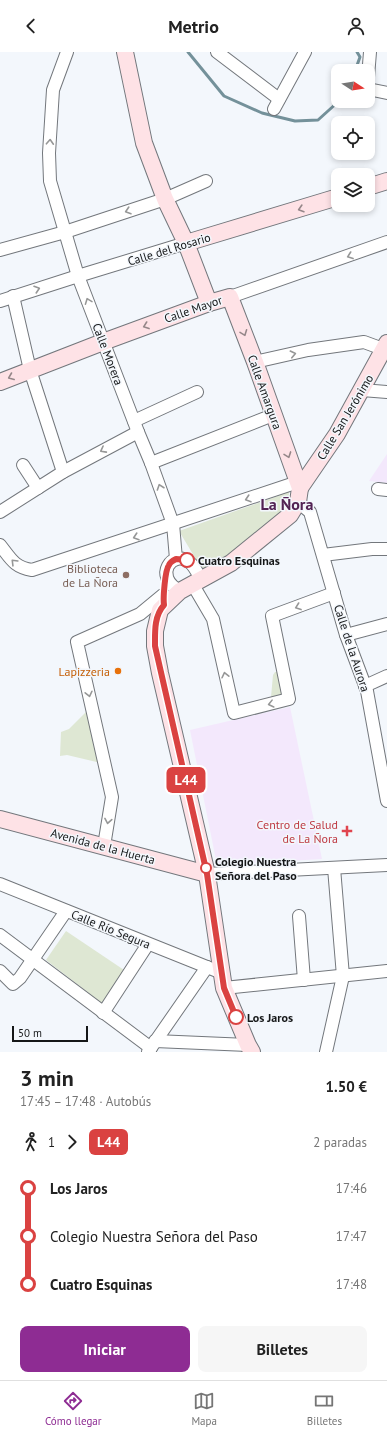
<!DOCTYPE html>
<html lang="es">
<head>
<meta charset="utf-8">
<style>
	:root { --surface:#fff; --page:#f6f6f6; --text:#222; --muted:#767676; --line:#e0e0e0; --accent:#8e2c93 }
	body { margin:0; font-family:"PT Sans",sans-serif; background:var(--page); color:var(--text); height:100vh; display:flex; flex-direction:column; font-size:15px; white-space:nowrap }
	* { box-sizing:border-box; margin:0 }
	p { font-size:13px; color:var(--muted) }
	.icon { flex:none; width:22px; height:22px; fill:none; stroke:currentColor; stroke-width:2; stroke-linecap:round; stroke-linejoin:round }
	.map { position:relative; height:1000px; overflow:hidden }
	.details { display:flex; flex-direction:column; background:var(--surface); flex:1 }
	.details>* { flex:none }
	.badge { padding:0 8px; border-radius:6px; font-size:14px; line-height:26px }
	.needle { width:26px; rotate:102deg }
	.tools { position:absolute; left:331px; top:12px; display:grid; gap:8px }
	.tools a { display:grid; place-items:center; width:44px; height:44px; border-radius:8px; background:var(--surface); box-shadow:0 2px 6px #0003; font-size:20px }
	.scale { position:absolute; left:12px; bottom:10px; width:76px; box-sizing:border-box; padding-left:4px; border:2px solid #151718; border-top:0; font-size:11px; line-height:14px; white-space:nowrap; color:#151718; -webkit-text-stroke:3px #f3f7fc; paint-order:stroke }
	.map>.badge { position:absolute; translate:-50% -50%; box-shadow:0 0 0 2px #fff }
	.legs { display:flex; align-items:center; gap:6px; height:44px; padding:0 20px; font-size:13px }
	.legs p { margin-inline-start:auto }
	.head { display:flex; align-items:center; justify-content:space-between; height:68px; padding:0 20px }
	h1 { font-size:22px; font-weight:600; line-height:30px }
	.action { display:flex; gap:8px; margin-top:auto; padding:8px 20px }
	.action a { flex:1; height:46px; border-radius:8px; background:var(--accent); color:#fff; font-size:16px; font-weight:600; line-height:46px; text-align:center }
	.action a+a { background:var(--page); color:var(--text) }
	ul { padding:0 20px; list-style:none }
	li { display:flex; align-items:center; gap:14px; height:48px; font-size:15px }
	li i { display:grid; place-items:center; width:6px; height:100%; margin:0 5px; background:currentColor }
	li i::after { content:''; width:10px; height:10px; margin:-5px; border:3px solid; border-radius:50%; background:var(--surface) }
	li p { margin-inline-start:auto }
	li:first-child i { background:linear-gradient(#0000 50%,currentColor 0) }
	li:last-child i { background:linear-gradient(currentColor 50%,#0000 0) }
	header { display:flex; justify-content:space-between; align-items:center; height:52px; padding:0 20px; background:var(--surface); font-size:18px; font-weight:600 }
	.dock { display:flex; justify-content:space-around; align-items:center; height:56px; border-top:1px solid var(--line); background:var(--surface); font-size:11px; color:var(--muted) }
	.dock a { display:grid; justify-items:center; gap:2px }
	.dock .selected { color:var(--accent) }
	.map>svg:first-child { display:block }
</style>
</head>
<body>
<header><svg class="icon" aria-label="back" viewBox="0 0 24 24"><path d="M15 5l-7 7 7 7"/></svg>Metrio<svg class="icon" aria-label="person" viewBox="0 0 24 24"><circle cx="12" cy="8" r="4"/><path d="M4 21q1-7 8-7t8 7"/></svg></header>
<div class="map">
<svg width="387" height="1000" viewBox="0 0 387 1000">
	<rect width="100%" height="100%" fill="#f3f7fc"/>
	<!-- education -->
	<g fill="#f3e8fc">
		<polygon points="387,402 387,431 369,429"/>
		<polygon points="290,655 322,807 217,813 190,678"/>
	</g>
	<!-- green -->
	<g fill="#dee7d3">
		<polygon points="289,440 288,457 235,504 203,519 179,479"/>
		<polygon points="275,620 277,620 283,642 271,645 273,623"/>
		<polygon points="87,659 105,712 67,703 60,704 61,680 69,677"/>
		<polygon points="66,879 127,920 104,953 46,908"/>
	</g>
	<g fill="none" stroke-linecap="round" stroke-linejoin="round">
		<!-- stream -->
		<g stroke="#74919a" stroke-width="3">
			<polyline points="188,0 224,44 262,61 295,69 318,68 339,49"/>
			<polyline points="355,19 360,5 357,0"/>
		</g>
		<!-- street casing -->
		<g stroke="#73777c" stroke-width="14">
			<g id="street">
				<polyline points="67,0 53,38 49,101 50,129 78,224 138,380 151,411 173,472 176,507"/>
				<polyline points="217,0 279,47"/>
				<polyline points="368,25 370,0"/>
				<polyline points="368,37 387,41"/>
				<polyline points="274,57 305,0"/>
				<polyline points="0,198 65,180 165,147 206,129"/>
				<polyline points="13,244 30,318 63,420"/>
				<polyline points="230,245 387,190"/>
				<polyline points="0,249 78,224 186,191"/>
				<polyline points="255,310 308,298 364,290 383,297"/>
				<polyline points="362,338 387,340"/>
				<polyline points="134,369 197,340"/>
				<polyline points="151,411 273,363"/>
				<polyline points="23,413 38,436"/>
				<polyline points="378,437 387,438"/>
				<polyline points="298,450 310,460 346,583 367,639 387,749"/>
				<polyline points="0,460 63,420 138,380"/>
				<path d="M0,493c11,14 14,22 32,25l266,-88"/>
				<polyline points="323,503 372,497 387,497"/>
				<polyline points="193,533 213,567 234,661 289,647 272,564 334,541"/>
				<path d="M180,539c-28,-15 -7,-42 9,-29 6,4 9,12 12,18"/>
				<polyline points="346,583 387,572"/>
				<polyline points="365,634 387,624"/>
				<polyline points="104,794 112,745 77,590 140,562 163,543"/>
				<polyline points="207,822 387,813"/>
				<polyline points="0,832 222,921"/>
				<polyline points="299,864 304,928"/>
				<polyline points="0,883 151,996"/>
				<polyline points="0,919 13,932 20,926 66,859"/>
				<polyline points="224,936 387,919"/>
				<polyline points="103,961 148,892"/>
				<polyline points="155,989 248,993"/>
				<polyline points="148,1000 207,915"/>
				<polyline points="326,1000 343,924 334,816"/>
			</g>
		</g>
		<!-- secondary casing -->
		<g stroke="#73777c" stroke-width="18">
			<g id="secondary">
				<polyline points="125,0 144,91 165,147 186,191 209,251"/>
				<polyline points="368,135 387,129"/>
				<polyline points="186,191 338,145"/>
				<polyline points="0,330 103,290 209,251 230,245 255,310 300,436 298,450 290,463 231,511 180,539 160,558 155,579 155,594 160,621 207,822 224,936 248,993 252,1000"/>
				<polyline points="300,436 337,382 387,291"/>
				<polyline points="0,767 207,822"/>
			</g>
		</g>
		<!-- street -->
		<use href="#street" stroke="#fff" stroke-width="12"/>
		<!-- secondary -->
		<use href="#secondary" stroke="#fee2e6" stroke-width="16"/>
	</g>
	<!-- one-way arrows -->
	<defs><path id="oneway-chevron" d="M-2-3.5L2.5 0L-2 3.5" fill="none" stroke-width="1.6" stroke-linecap="round" stroke-linejoin="round"/></defs>
	<g stroke="#969797">
		<use href="#oneway-chevron" transform="translate(50 90) rotate(-87)"/>
		<use href="#oneway-chevron" transform="translate(128 159) rotate(162)"/>
		<use href="#oneway-chevron" transform="translate(350 204) rotate(160)"/>
		<use href="#oneway-chevron" transform="translate(37 237) rotate(-18)"/>
		<use href="#oneway-chevron" transform="translate(88 249) rotate(-111)"/>
		<use href="#oneway-chevron" transform="translate(293 302) rotate(-13)"/>
		<use href="#oneway-chevron" transform="translate(103 398) rotate(152)"/>
		<use href="#oneway-chevron" transform="translate(160 435) rotate(-109)"/>
		<use href="#oneway-chevron" transform="translate(248 447) rotate(162)"/>
		<use href="#oneway-chevron" transform="translate(136 485) rotate(162)"/>
		<use href="#oneway-chevron" transform="translate(14 510) rotate(-135)"/>
		<use href="#oneway-chevron" transform="translate(298 555) rotate(160)"/>
		<use href="#oneway-chevron" transform="translate(225 623) rotate(-103)"/>
		<use href="#oneway-chevron" transform="translate(89 642) rotate(77)"/>
		<use href="#oneway-chevron" transform="translate(271 652) rotate(166)"/>
		<use href="#oneway-chevron" transform="translate(108 769) rotate(100)"/>
	</g>
	<g stroke="#958789">
		<use href="#oneway-chevron" transform="translate(301 157) rotate(163)"/>
		<use href="#oneway-chevron" transform="translate(146 274) rotate(160)"/>
		<use href="#oneway-chevron" transform="translate(244 281) rotate(69)"/>
		<use href="#oneway-chevron" transform="translate(11 325) rotate(158)"/>
		<use href="#oneway-chevron" transform="translate(288 403) rotate(70)"/>
	</g>
	<g fill="none" stroke-linecap="round" stroke-linejoin="round">
		<!-- line-1 casing -->
		<g stroke="#fff" stroke-width="9">
			<path id="line-1" d="M187,508l-11,-1c-2,1 -6,3 -7,6 -4,5 -6,33 -5,40 -10,11 -9,27 -9,41l52,228 17,114 12,29"/>
		</g>
		<!-- line-1 -->
		<use href="#line-1" stroke="#da4241" stroke-width="6"/>
	</g>
	<!-- markers -->
	<g fill="#fff" stroke="#da4241" stroke-width="2">
		<circle cx="187" cy="508" r="7"/>
		<circle cx="206" cy="816" r="5"/>
		<circle cx="236" cy="965" r="7"/>
	</g>
	<circle fill="#8d6e63" stroke="#f3f7fc" stroke-width="1.5" cx="126" cy="523" r="4"/>
	<circle fill="#e8710a" stroke="#f3f7fc" stroke-width="1.5" cx="118" cy="619" r="4"/>
	<path fill="#e0444e" stroke="#f3f7fc" stroke-width="1.5" d="M345 773h4v4h4v4h-4v4h-4v-4h-4v-4h4z"/>
	<g text-anchor="middle" dominant-baseline="central" stroke-width="3" stroke-linejoin="round" paint-order="stroke">
		<!-- street labels -->
		<g font-size="12" fill="#151718" stroke="#f3f7fc">
			<text transform="translate(169 197) rotate(-17)">Calle del Rosario</text>
			<text transform="translate(193 257) rotate(-19)">Calle Mayor</text>
			<text transform="translate(108 302) rotate(69)">Calle Morera</text>
			<text transform="translate(265 340) rotate(70)">Calle Amargura</text>
			<text transform="translate(345 365) rotate(-59)">Calle San Jerónimo</text>
			<text transform="translate(352 596) rotate(72)">Calle de la Aurora</text>
			<text transform="translate(103 794) rotate(15)">Avenida de la Huerta</text>
			<text transform="translate(111 877) rotate(22)">Calle Río Segura</text>
		</g>
		<!-- stop labels -->
		<g font-size="12" font-weight="bold" fill="#151718" stroke="#f3f7fc" text-anchor="start">
			<text x="198" y="508">Cuatro Esquinas</text>
			<text x="215" y="809">Colegio Nuestra<tspan x="215" dy="14">Señora del Paso</tspan></text>
			<text x="247" y="965">Los Jaros</text>
		</g>
		<!-- education labels -->
		<g font-size="12" fill="#785e54" stroke="#f3f7fc" text-anchor="end">
			<text x="118" y="516">Biblioteca<tspan x="118" dy="14">de La Ñora</tspan></text>
		</g>
		<!-- food labels -->
		<g font-size="12" fill="#c56008" stroke="#f3f7fc" text-anchor="end">
			<text x="110" y="619">Lapizzeria</text>
		</g>
		<!-- health labels -->
		<g font-size="12" fill="#be3a42" stroke="#f3f7fc" text-anchor="end">
			<text x="338" y="772">Centro de Salud<tspan x="338" dy="14">de La Ñora</tspan></text>
		</g>
		<!-- district labels -->
		<g font-size="16" font-weight="bold" fill="#522354" stroke="#f3f7fc">
			<text x="287" y="452">La Ñora</text>
		</g>
	</g>
</svg>
<div class="tools">
<a><svg class="needle" viewBox="-14 -14 28 28"><path d="M0-13l5 13h-10z" fill="#e53935"/><path d="M0 13l5-13h-10z" fill="#767676"/></svg></a>
<a><svg class="icon" aria-label="locate" viewBox="0 0 24 24"><circle cx="12" cy="12" r="6"/><path d="M12 2v4M12 18v4M2 12h4M18 12h4"/></svg></a>
<a><svg class="icon" aria-label="layers" viewBox="0 0 24 24"><path d="M12 4l9 5-9 5-9-5zM3 14l9 5 9-5"/></svg></a>
</div>
<div class="scale">50 m</div>
<b class="badge" style="left:186px;top:728px;background:#da4241;color:#fff">L44</b>
</div>
<section class="details">
<div class="head"><div><h1>3 min</h1><p>17:45 – 17:48 · Autobús</p></div><b>1.50 €</b></div>
<div class="legs"><svg class="icon" aria-label="walk" viewBox="0 0 24 24"><circle cx="13" cy="4" r="2"/><path d="M13 8l-2 6 4 7M11 14l-3 7M7 12l3-4h3l4 4"/></svg>1<svg class="icon" aria-label="forward" viewBox="0 0 24 24"><path d="M9 5l7 7-7 7"/></svg><b class="badge" style="background:#da4241;color:#fff">L44</b><p>2 paradas</p></div>
<ul>
<li><i style="color:#da4241"></i><b>Los Jaros</b><p>17:46</p></li>
<li><i style="color:#da4241"></i><span>Colegio Nuestra Señora del Paso</span><p>17:47</p></li>
<li><i style="color:#da4241"></i><b>Cuatro Esquinas</b><p>17:48</p></li>
</ul>
<div class="action"><a>Iniciar</a><a>Billetes</a></div>
</section>
<nav class="dock">
<a class="selected"><svg class="icon" aria-label="directions" viewBox="0 0 24 24"><path d="M12 3l9 9-9 9-9-9zM9 14v-3h6M13 9l2 2-2 2"/></svg>Cómo llegar</a>
<a><svg class="icon" aria-label="map" viewBox="0 0 24 24"><path d="M3 6l6-2 6 2 6-2v14l-6 2-6-2-6 2zM9 4v14M15 6v14"/></svg>Mapa</a>
<a><svg class="icon" aria-label="tickets" viewBox="0 0 24 24"><path d="M3 7h18v10H3zM15 7v10"/></svg>Billetes</a>
</nav>
</body>
</html>
